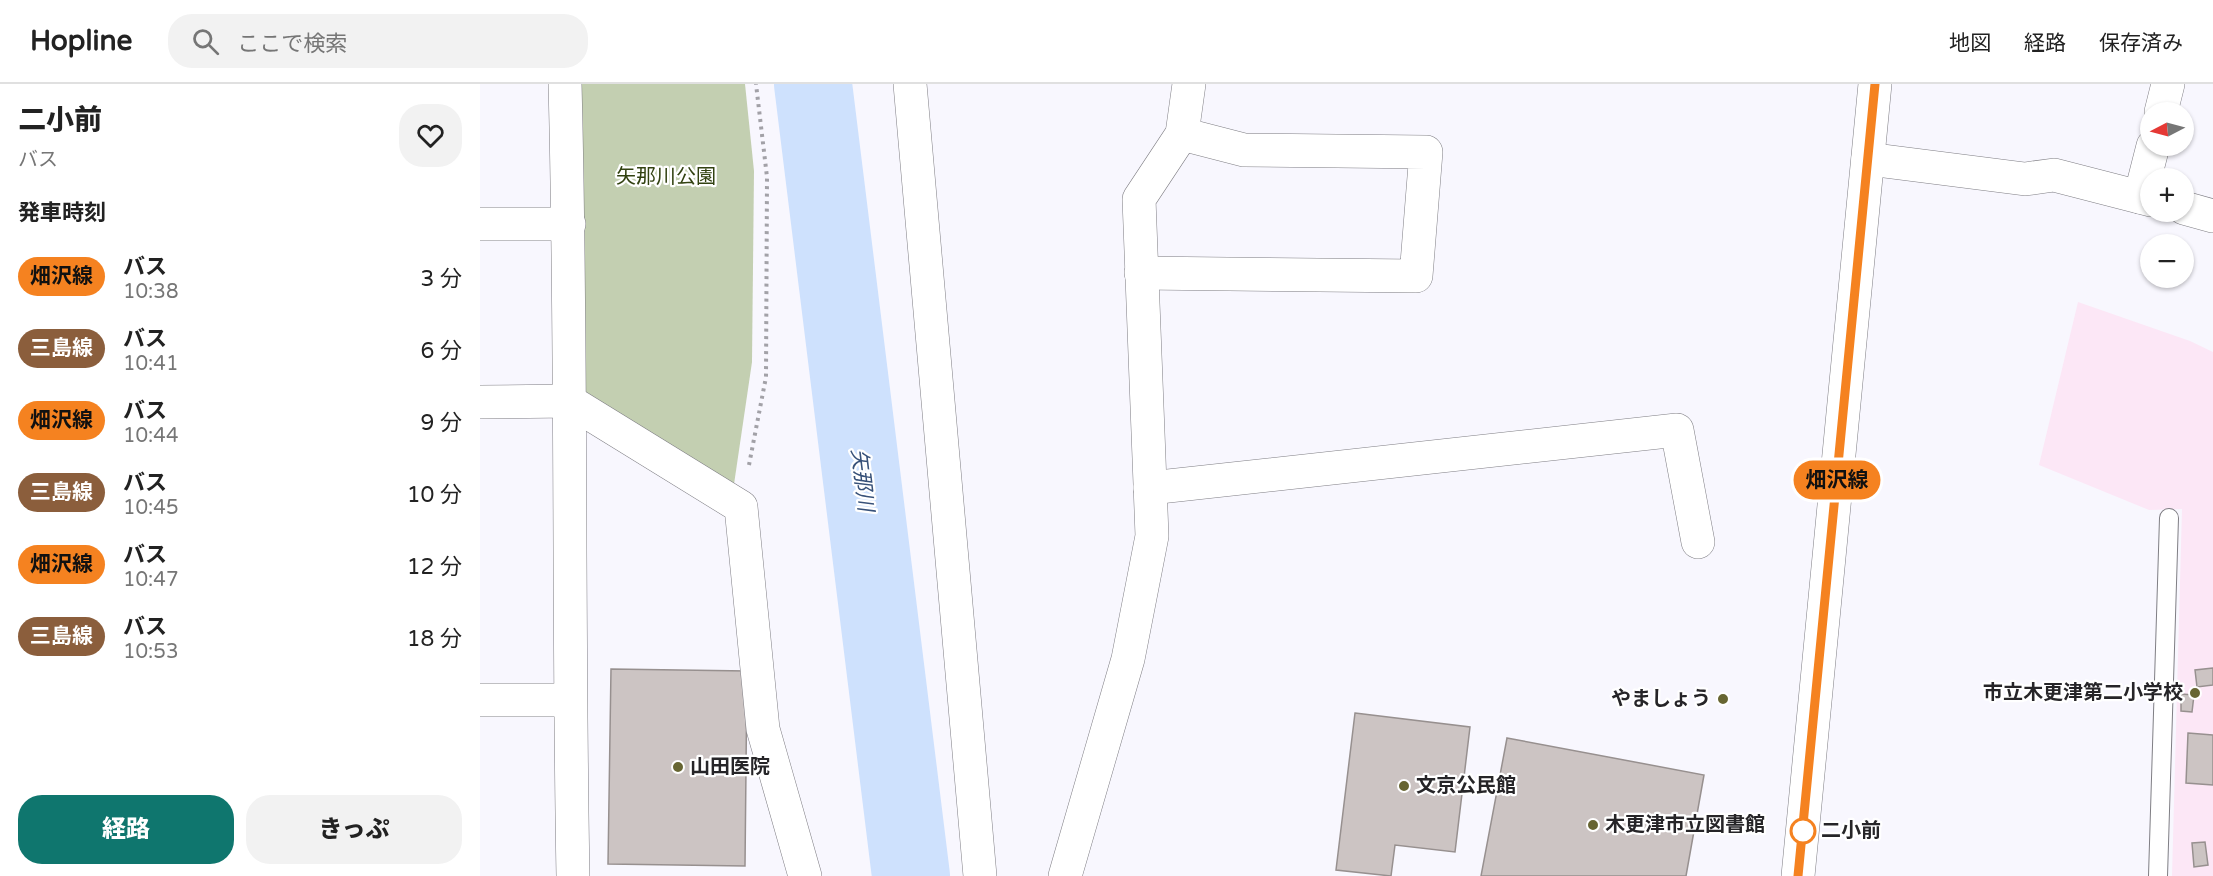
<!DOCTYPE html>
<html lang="ja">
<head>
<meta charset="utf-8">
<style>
	:root { --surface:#fff; --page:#f2f2f2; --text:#222; --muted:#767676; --line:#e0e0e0; --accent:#0f766e }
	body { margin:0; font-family:"Varela Round","Noto Sans JP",sans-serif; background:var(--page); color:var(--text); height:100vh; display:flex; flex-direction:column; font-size:22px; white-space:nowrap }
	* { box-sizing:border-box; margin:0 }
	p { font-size:20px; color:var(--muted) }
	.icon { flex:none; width:33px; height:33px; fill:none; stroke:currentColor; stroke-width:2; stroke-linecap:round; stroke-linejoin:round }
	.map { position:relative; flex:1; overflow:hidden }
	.side { display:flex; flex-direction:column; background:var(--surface); width:480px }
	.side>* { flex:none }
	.badge { padding:0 12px; border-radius:20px; font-size:21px; line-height:39px }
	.needle { width:39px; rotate:264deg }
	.fabs { position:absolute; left:1660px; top:18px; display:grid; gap:12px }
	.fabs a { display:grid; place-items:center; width:54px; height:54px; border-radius:50%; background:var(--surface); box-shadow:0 2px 4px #0004; font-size:30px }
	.map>.badge { position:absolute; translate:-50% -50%; box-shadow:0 0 0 3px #fff }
	h2 { padding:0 18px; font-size:22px; line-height:54px }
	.round { display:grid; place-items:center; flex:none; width:63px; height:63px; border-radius:24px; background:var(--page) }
	.headline { display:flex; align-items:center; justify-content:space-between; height:102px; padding:0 18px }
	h1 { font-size:28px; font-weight:800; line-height:45px }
	.button { display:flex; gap:12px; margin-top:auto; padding:12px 18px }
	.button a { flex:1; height:69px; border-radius:24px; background:var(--accent); color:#fff; font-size:24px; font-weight:800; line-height:69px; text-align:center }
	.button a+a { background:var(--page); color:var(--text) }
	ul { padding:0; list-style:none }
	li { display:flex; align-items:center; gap:18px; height:72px; padding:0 18px }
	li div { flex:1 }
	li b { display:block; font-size:22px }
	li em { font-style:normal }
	li .badge { min-width:66px; font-weight:700; text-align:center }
	header { display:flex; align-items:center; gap:36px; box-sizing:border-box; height:84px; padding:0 30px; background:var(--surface); border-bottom:2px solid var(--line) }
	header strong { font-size:28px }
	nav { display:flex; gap:33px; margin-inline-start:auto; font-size:21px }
	.search { width:420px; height:54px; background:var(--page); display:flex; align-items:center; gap:15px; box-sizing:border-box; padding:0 21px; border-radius:24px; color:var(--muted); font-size:22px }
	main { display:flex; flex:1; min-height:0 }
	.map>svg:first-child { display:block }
</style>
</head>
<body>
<header>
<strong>Hopline</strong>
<div class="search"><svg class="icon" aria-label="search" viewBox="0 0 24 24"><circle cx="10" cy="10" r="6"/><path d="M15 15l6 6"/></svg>ここで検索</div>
<nav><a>地図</a><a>経路</a><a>保存済み</a></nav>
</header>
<main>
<section class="side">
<div class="headline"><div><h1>二小前</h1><p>バス</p></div><a class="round"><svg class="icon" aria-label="heart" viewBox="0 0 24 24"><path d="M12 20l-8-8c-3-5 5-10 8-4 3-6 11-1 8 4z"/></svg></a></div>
<h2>発車時刻</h2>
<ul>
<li><span class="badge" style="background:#f58220;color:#111">畑沢線</span><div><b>バス</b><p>10:38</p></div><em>3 分</em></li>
<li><span class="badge" style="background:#8b5e3c;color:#fff">三島線</span><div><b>バス</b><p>10:41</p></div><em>6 分</em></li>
<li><span class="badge" style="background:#f58220;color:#111">畑沢線</span><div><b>バス</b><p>10:44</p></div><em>9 分</em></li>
<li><span class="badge" style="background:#8b5e3c;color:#fff">三島線</span><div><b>バス</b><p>10:45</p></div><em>10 分</em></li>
<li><span class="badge" style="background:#f58220;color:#111">畑沢線</span><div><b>バス</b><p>10:47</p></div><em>12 分</em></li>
<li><span class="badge" style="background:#8b5e3c;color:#fff">三島線</span><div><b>バス</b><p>10:53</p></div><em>18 分</em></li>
</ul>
<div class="button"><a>経路</a><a>きっぷ</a></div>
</section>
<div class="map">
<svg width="1733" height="792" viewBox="0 0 1733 792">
	<rect width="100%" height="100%" fill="#f8f7fe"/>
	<!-- education -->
	<polygon fill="#fce7f6" points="1598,218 1710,257 1733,268 1733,792 1692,792 1702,425 1669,426 1559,381"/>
	<!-- green -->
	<polygon fill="#c3cfb1" points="97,0 265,0 274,87 272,278 253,407 103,306"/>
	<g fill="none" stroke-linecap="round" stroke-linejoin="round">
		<!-- river -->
		<polyline stroke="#cee1fd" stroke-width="78" points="333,0 431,792"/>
	</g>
	<!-- building -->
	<g fill="#ccc4c3" stroke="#97908f" stroke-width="1.5">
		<polygon points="1733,584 1733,601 1717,603 1715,586"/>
		<polygon points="131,585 267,587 265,782 128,780"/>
		<polygon points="1701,610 1714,611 1712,628 1701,627"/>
		<polygon points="875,629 990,643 975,768 915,761 911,792 856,786"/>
		<polygon points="1708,649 1733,651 1733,701 1706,699"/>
		<polygon points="1027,654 1224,691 1206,792 1001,792"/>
		<polygon points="1725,758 1728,781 1714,783 1712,759"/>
	</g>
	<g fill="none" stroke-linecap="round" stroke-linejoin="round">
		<!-- service casing -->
		<g stroke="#7f7e84" stroke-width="20">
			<polyline id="service" points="1678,792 1689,434"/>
		</g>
		<!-- minor casing -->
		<g stroke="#7f7e84" stroke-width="34">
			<g id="minor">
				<path d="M85,0c7,264 3,528 8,792"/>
				<polyline points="430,0 500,792"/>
				<polyline points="1681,28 1688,0"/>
				<polyline points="1388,75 1545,95 1574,91 1671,116"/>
				<polyline points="1660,113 1673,62"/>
				<polyline points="1704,124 1733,132"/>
				<polyline points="0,140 89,140"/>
				<polyline points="661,189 936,192 946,68 764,66 702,50"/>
				<polyline points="0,318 89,317 261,423 283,645 325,792"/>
				<polyline points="670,404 1197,346 1218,458"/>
				<polyline points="0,616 90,616"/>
				<polyline points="585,792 648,575 672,452 659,115 702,50 709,0"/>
				<polyline points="1318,792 1395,0"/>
			</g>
		</g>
		<!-- path -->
		<polyline stroke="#a2a1a7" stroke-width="4" stroke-dasharray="3 4.5" stroke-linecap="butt" points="269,381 286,293 287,93 276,0"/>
		<!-- service -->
		<use href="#service" stroke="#fff" stroke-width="18"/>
		<!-- minor -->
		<use href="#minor" stroke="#fff" stroke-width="33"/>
	</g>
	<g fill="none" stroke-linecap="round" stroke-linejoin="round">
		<!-- line casing -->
		<g stroke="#fff" stroke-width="14">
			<polyline id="line" points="1318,792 1395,0"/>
		</g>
		<!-- line -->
		<use href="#line" stroke="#f58220" stroke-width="9"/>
	</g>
	<!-- markers -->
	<g fill="#676532" stroke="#fff" stroke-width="2">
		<circle cx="1715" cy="609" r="6"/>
		<circle cx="1243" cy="615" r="6"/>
		<circle cx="198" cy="683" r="6"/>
		<circle cx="924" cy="702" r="6"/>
		<circle cx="1113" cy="741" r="6"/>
	</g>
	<circle fill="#fff" stroke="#f58220" stroke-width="3" cx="1323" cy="747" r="12"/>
	<g text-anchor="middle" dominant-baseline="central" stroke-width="4.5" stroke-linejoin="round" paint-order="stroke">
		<!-- park labels -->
		<g font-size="20" fill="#324211" stroke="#fff">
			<text x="186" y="93">矢那川公園</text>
		</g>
		<!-- poi labels -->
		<g font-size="20" font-weight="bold" fill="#262528" stroke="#fff" text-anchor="start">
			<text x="1703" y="609" text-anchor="end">市立木更津第二小学校</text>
			<text x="1231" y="615" text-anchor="end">やましょう</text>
			<text x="210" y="683">山田医院</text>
			<text x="936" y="702">文京公民館</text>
			<text x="1125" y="741">木更津市立図書館</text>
		</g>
		<!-- stop labels -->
		<g font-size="20" font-weight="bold" fill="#262528" stroke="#fff" text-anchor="start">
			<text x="1341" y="747">二小前</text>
		</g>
		<!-- water labels -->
		<g font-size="21" font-style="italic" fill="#375179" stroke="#fff">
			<text transform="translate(382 396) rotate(83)">矢那川</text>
		</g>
	</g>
</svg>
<div class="fabs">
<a><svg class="needle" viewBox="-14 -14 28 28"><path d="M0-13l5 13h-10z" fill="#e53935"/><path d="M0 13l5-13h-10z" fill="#767676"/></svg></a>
<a>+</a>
<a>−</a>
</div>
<b class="badge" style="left:1357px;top:396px;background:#f58220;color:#111">畑沢線</b>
</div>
</main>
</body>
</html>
